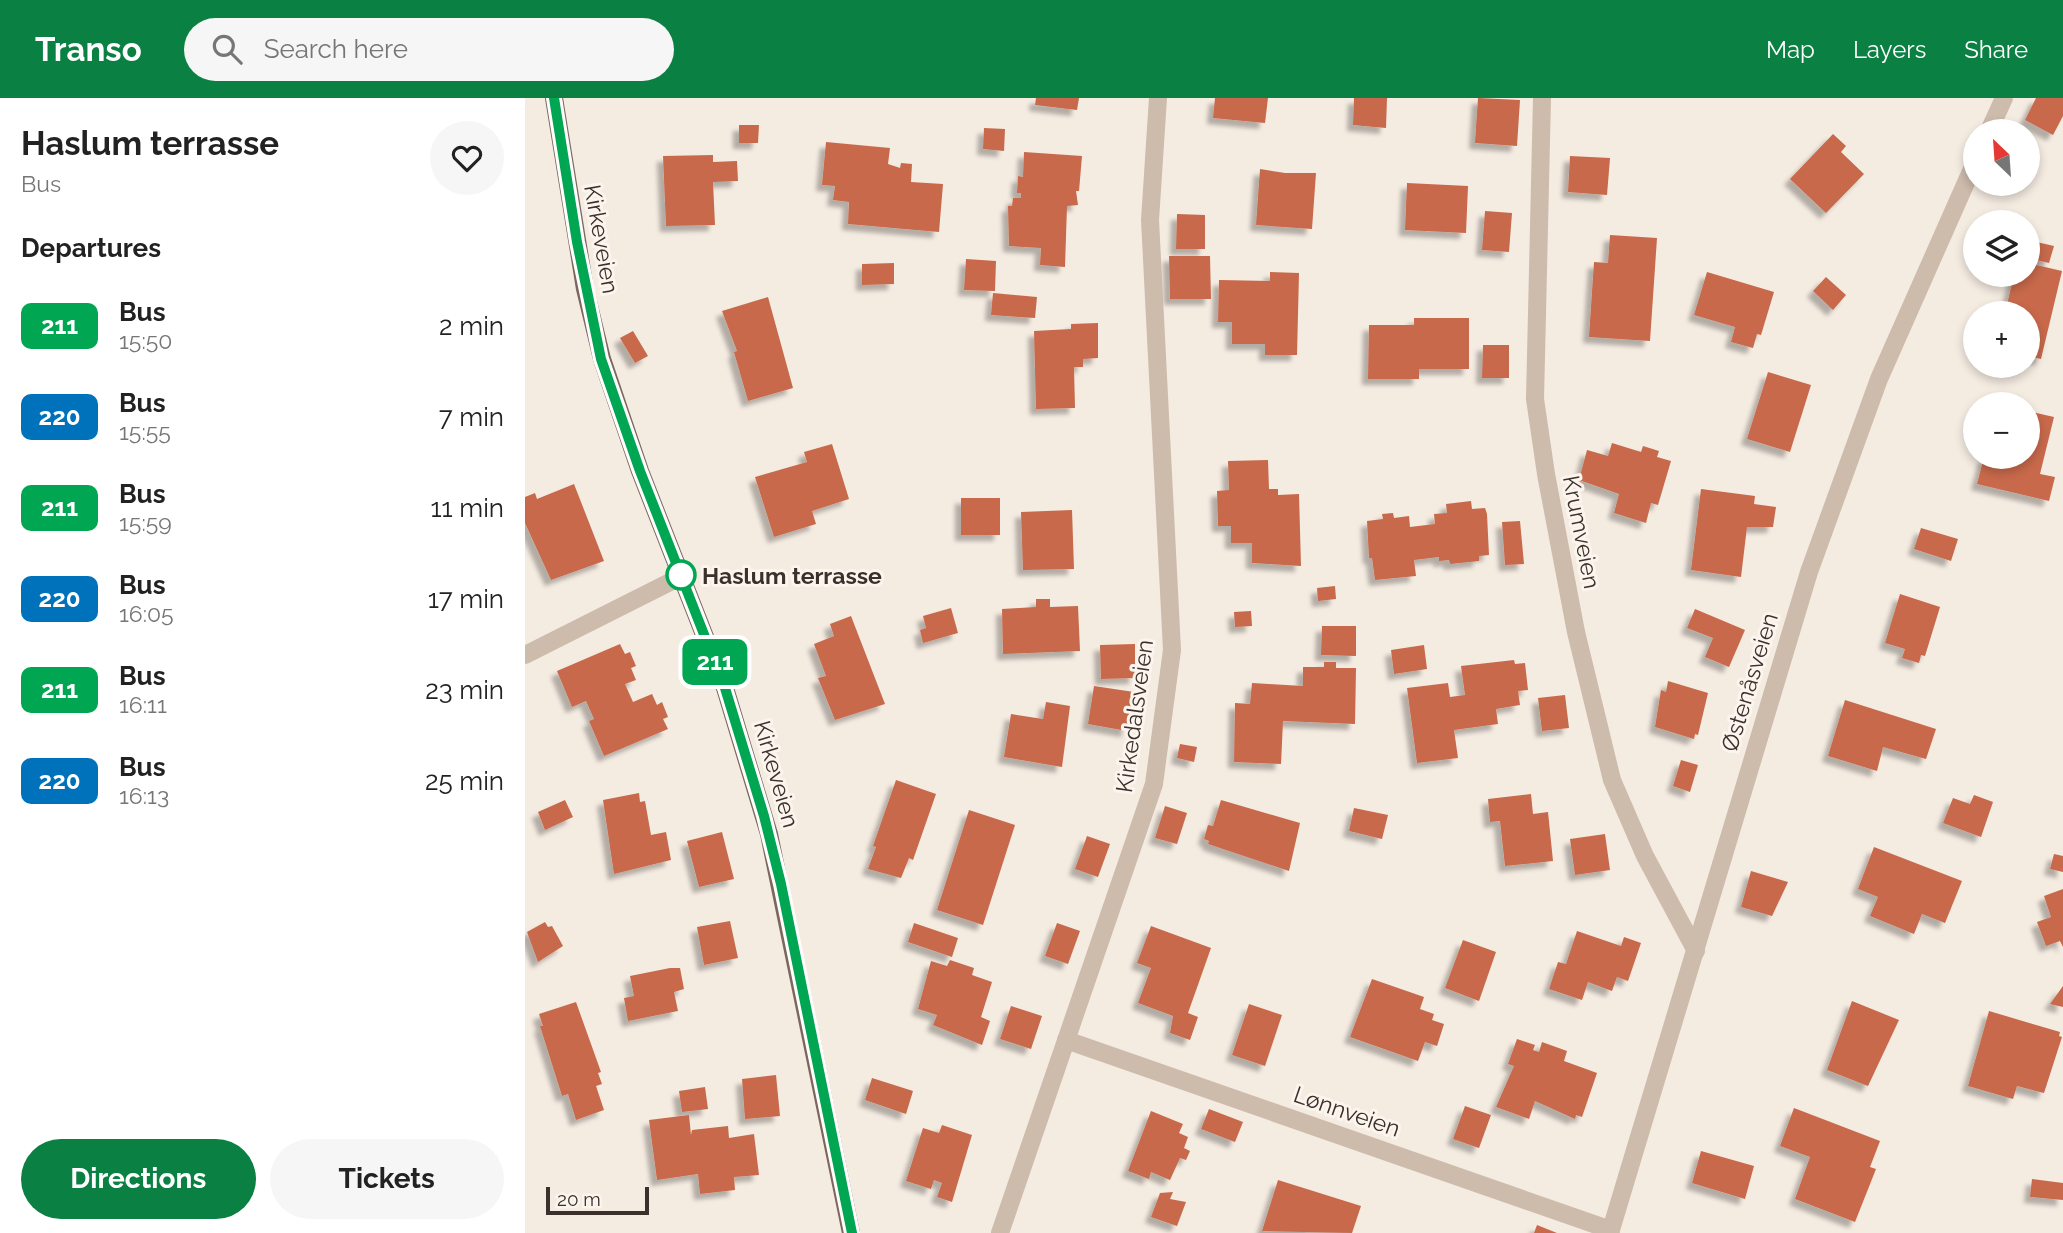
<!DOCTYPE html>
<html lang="en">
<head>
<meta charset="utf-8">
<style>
	:root { --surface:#fff; --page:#f6f6f6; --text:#222; --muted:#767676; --accent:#0b8043 }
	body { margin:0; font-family:Raleway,sans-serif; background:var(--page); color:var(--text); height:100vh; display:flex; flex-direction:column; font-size:26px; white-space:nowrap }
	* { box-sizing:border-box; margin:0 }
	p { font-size:23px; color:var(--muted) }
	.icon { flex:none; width:38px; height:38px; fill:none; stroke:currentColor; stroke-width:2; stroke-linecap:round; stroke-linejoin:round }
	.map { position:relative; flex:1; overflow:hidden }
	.panel { display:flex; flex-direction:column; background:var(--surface); width:525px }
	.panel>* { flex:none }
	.badge { padding:0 14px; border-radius:10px; font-size:24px; line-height:46px }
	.needle { width:46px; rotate:335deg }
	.tools { position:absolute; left:1438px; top:21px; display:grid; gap:14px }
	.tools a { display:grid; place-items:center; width:77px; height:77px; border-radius:50%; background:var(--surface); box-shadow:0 4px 10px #0003; font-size:35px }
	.scale { position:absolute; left:21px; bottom:18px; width:103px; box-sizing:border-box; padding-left:7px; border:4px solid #3b302b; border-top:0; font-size:19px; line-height:24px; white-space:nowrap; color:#3b302b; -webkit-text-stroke:5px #fbf5ee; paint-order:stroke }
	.map>.badge { position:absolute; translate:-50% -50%; box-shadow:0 0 0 4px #fff }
	h2 { padding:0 21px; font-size:26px; line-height:63px }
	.round { display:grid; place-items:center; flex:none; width:74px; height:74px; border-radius:37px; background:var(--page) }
	.summary { display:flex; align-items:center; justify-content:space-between; height:119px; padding:0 21px }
	h1 { font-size:33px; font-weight:700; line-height:52px }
	.cta { display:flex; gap:14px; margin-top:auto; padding:14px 21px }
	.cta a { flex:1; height:80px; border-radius:42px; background:var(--accent); color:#fff; font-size:28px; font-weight:700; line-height:80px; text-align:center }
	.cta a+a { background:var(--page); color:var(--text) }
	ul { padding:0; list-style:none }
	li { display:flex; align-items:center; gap:21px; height:91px; padding:0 21px }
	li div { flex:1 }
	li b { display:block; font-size:26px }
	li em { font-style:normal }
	li .badge { min-width:77px; font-weight:700; text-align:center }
	header { display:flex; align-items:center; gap:42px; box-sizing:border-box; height:98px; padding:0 35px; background:var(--accent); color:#fff }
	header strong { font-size:33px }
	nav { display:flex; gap:38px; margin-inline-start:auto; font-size:24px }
	.search { width:490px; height:63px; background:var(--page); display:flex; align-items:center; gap:18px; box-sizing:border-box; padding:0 24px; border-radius:38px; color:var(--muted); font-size:26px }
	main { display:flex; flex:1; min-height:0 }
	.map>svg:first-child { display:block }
</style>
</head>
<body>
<header>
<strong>Transo</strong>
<div class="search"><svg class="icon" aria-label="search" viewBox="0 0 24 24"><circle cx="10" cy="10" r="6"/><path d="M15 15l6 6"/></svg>Search here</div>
<nav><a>Map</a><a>Layers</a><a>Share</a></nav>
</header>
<main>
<section class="panel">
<div class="summary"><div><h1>Haslum terrasse</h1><p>Bus</p></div><a class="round"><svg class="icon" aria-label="heart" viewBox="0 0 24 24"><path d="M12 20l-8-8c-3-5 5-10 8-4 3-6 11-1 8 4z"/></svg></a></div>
<h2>Departures</h2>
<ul>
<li><span class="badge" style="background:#00a651;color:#fff">211</span><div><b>Bus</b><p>15:50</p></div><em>2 min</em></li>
<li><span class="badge" style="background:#0072bc;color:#fff">220</span><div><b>Bus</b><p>15:55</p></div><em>7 min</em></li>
<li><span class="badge" style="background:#00a651;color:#fff">211</span><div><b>Bus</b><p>15:59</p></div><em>11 min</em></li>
<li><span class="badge" style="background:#0072bc;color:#fff">220</span><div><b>Bus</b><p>16:05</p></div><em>17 min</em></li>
<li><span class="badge" style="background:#00a651;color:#fff">211</span><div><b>Bus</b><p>16:11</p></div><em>23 min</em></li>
<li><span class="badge" style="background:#0072bc;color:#fff">220</span><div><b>Bus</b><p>16:13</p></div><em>25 min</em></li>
</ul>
<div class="cta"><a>Directions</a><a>Tickets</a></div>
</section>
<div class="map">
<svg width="1538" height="1135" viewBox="0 0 1538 1135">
	<defs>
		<filter id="shadow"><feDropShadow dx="-6" dy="6" stdDeviation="2" flood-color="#0004"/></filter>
	</defs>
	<rect width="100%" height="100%" fill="#f4ebe1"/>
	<!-- building -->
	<g fill="#c8694b" filter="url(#shadow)">
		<polygon points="511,0 554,0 552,12 510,7"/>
		<polygon points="690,0 743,0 740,25 688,20"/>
		<polygon points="829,0 862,0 861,30 828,27"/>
		<polygon points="953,0 995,2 992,48 950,45"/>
		<polygon points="1511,0 1538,0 1538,18 1528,37 1500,22"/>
		<polygon points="214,27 234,27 233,45 214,45"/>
		<polygon points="459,30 480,31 479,53 458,51"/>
		<polygon points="1308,36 1321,48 1316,54 1339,76 1301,115 1265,81"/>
		<polygon points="301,44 365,50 363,66 375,70 376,65 387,66 386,84 418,86 414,134 323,126 324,104 308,102 310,88 297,87"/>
		<polygon points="499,54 557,58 554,93 551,93 553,107 542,108 540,169 515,167 516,150 484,148 483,108 487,108 488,100 496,100 496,95 492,95 493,78 498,79"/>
		<polygon points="188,57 188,64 212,63 213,83 188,84 190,127 141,128 138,58"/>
		<polygon points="1045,58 1085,60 1082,97 1043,94"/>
		<polygon points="735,71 760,75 791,75 787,131 731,127"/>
		<polygon points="882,85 943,88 941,135 880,132"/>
		<polygon points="960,113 987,115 984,154 957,152"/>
		<polygon points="652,116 680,117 680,151 651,151"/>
		<polygon points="1085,137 1132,140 1125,243 1064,239 1069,164 1083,165"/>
		<polygon points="1503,142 1529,148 1524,165 1503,160"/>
		<polygon points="644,158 685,158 686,201 645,201"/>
		<polygon points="441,161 471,163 470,193 439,192"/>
		<polygon points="369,165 369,186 337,187 337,166"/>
		<polygon points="1503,165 1537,173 1516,261 1503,258 1503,215 1480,215 1489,177 1503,177"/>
		<polygon points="745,174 774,175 772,257 740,257 740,246 707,246 707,224 693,224 694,182 745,183"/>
		<polygon points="1182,174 1249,194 1236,237 1232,236 1228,250 1206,244 1210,229 1169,217"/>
		<polygon points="1301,179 1321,197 1308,212 1288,193"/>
		<polygon points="468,195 512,199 510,220 466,217"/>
		<polygon points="243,199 268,290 223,303 209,254 212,253 197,213"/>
		<polygon points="889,220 944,220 944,271 894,271 894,281 843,281 844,227 889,227"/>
		<polygon points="573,225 573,260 558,261 558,269 549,269 550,310 511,311 509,233 546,231 546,226"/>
		<polygon points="108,233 123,258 110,265 95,240"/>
		<polygon points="958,247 984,247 984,280 957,280"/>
		<polygon points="1243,274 1286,287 1265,354 1222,341"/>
		<polygon points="1503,313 1529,319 1515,376 1530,379 1524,403 1452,386 1459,359 1503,359"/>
		<polygon points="1087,345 1116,354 1118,348 1134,353 1132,359 1146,363 1133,407 1126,405 1121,425 1089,415 1094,396 1054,382 1062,352 1083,358"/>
		<polygon points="307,346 324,401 287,413 291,426 249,439 230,379 282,364 279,354"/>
		<polygon points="743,362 744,391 753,391 753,397 774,396 776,468 727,465 727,445 706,445 706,428 693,428 692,393 704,392 703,363"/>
		<polygon points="49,386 79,463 26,482 0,425 0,399 10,395 12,401"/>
		<polygon points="1176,391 1230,398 1229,406 1251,409 1248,429 1222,429 1216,479 1166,472"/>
		<rect x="436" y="400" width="39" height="37"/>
		<polygon points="946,403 947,411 960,410 962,416 964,457 954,458 954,463 925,466 924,462 914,463 914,459 889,462 891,478 850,482 847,460 844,460 842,423 858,421 857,416 868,415 869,420 884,418 885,429 910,426 909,416 922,415 921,406"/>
		<polygon points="547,412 549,471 498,472 496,414"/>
		<polygon points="995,423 999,466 980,467 977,424"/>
		<polygon points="1396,430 1433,441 1426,463 1389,451"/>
		<polygon points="810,488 811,501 793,503 792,490"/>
		<polygon points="1375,496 1415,509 1400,558 1396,557 1394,565 1377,560 1380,551 1360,545"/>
		<polygon points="511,501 525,501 525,509 553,508 555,553 478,556 477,511 511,509"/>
		<polygon points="426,510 433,535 398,545 395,532 401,530 398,518"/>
		<polygon points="1170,511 1220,532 1204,569 1180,559 1188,540 1162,530"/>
		<polygon points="726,513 727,528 710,529 709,514"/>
		<polygon points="326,518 360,606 310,622 293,580 301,578 289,546 309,538 305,526"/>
		<polygon points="797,528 831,528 831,558 796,557"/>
		<polygon points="95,546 100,556 105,554 111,568 106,570 111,582 100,586 108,604 127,596 132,607 137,604 143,619 138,621 143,631 79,658 64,623 69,621 61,603 47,609 32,573"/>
		<polygon points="610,546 610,580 576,581 575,547"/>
		<polygon points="899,547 902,571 869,576 866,552"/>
		<polygon points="989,562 990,566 1000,565 1003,592 993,593 995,607 971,611 973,626 929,632 933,660 892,665 882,590 923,585 925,599 940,597 936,568"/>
		<polygon points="799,564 811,564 811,570 831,570 830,626 758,623 756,666 709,664 710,605 725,606 727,585 778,588 778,569 799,569"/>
		<polygon points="1143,583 1183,595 1173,637 1170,636 1169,641 1130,629 1136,592 1141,594"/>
		<polygon points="569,588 609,594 602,633 563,626"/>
		<polygon points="1040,597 1044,630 1017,633 1013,600"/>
		<polygon points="1320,602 1411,631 1401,661 1358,649 1352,673 1303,658"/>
		<polygon points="521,604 545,608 537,669 479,659 486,616 518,621"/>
		<polygon points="655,646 672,649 669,664 652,660"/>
		<polygon points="1156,662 1173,667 1165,694 1148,688"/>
		<polygon points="371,682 411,696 388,762 384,760 376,780 343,771 351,749 348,748"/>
		<polygon points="114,695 115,704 120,703 126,737 141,734 146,762 89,776 78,702"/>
		<polygon points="1006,696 1008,716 1023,714 1028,763 980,768 975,723 965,724 963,701"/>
		<polygon points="1449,697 1468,704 1456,739 1418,725 1428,700 1445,706"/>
		<polygon points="40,702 48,719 20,732 13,714"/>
		<polygon points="696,702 775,725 764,773 683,746 684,743 679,741 683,727 688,728"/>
		<polygon points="640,708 662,715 652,746 630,740"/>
		<polygon points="829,710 863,717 857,741 824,733"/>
		<polygon points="444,712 490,727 458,827 412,812"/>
		<polygon points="197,734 209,781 174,789 162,743"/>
		<polygon points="1080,736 1085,772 1050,777 1045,741"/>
		<polygon points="562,738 585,746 573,779 550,771"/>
		<polygon points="1349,749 1437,783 1420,825 1397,816 1389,836 1345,818 1353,799 1333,791"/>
		<polygon points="1529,756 1538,758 1538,774 1525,771"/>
		<polygon points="1226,773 1263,784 1247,818 1216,809"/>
		<polygon points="1538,791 1538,849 1535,843 1521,848 1512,824 1526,819 1519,798"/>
		<polygon points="205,823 213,860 179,867 172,829"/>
		<polygon points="20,824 23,829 27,828 38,848 13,864 2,834"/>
		<polygon points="389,825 433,840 427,859 383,844"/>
		<polygon points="532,825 555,833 543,866 520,858"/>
		<polygon points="626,828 686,850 663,915 673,919 665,942 645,935 648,918 613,905 626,870 612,865"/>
		<polygon points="1052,833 1096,848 1099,839 1116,845 1103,883 1092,879 1087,893 1063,884 1057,902 1024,891 1033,864 1041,866"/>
		<polygon points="938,842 971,854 954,903 920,890"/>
		<polygon points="425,862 449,870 447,877 467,884 456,919 465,923 457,947 408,927 412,917 393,911 406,863 422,868"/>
		<polygon points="145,870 155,870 159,891 149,894 153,913 103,923 99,900 109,898 105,878"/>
		<polygon points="847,881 899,899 895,911 909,916 907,922 919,926 912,948 900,944 893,963 825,939"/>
		<polygon points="1538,888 1538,909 1525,906"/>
		<polygon points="1327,903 1374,922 1343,988 1302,972"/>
		<polygon points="51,904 76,974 73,975 77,986 71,988 79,1012 51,1022 43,996 37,998 15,928 18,928 14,916"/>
		<polygon points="724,906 757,917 740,968 707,957"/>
		<polygon points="486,908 517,918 506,951 475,941"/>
		<polygon points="1464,913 1535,934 1534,938 1537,939 1519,995 1492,988 1488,1001 1443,988"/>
		<polygon points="992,941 1010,947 1008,952 1014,954 1017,944 1042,953 1039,963 1072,975 1057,1019 1051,1017 1050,1021 1010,1003 1004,1021 971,1009 989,968 983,966"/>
		<polygon points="251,977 255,1018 220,1021 217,981"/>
		<polygon points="347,980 388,993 381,1016 340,1002"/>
		<polygon points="180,989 183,1011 157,1014 154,993"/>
		<polygon points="940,1008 966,1017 954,1050 928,1041"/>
		<polygon points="1269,1010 1355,1043 1345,1069 1351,1071 1330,1124 1270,1101 1285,1059 1255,1048"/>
		<polygon points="684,1011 718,1024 710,1044 676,1031"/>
		<polygon points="626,1013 658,1026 654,1035 663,1039 659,1050 665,1053 661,1062 655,1060 645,1082 626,1074 624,1081 603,1073"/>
		<polygon points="164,1017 166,1037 167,1032 203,1028 204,1040 229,1036 234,1077 209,1079 210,1092 175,1096 173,1076 132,1082 124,1022"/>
		<polygon points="417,1027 447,1037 427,1104 412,1099 417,1085 409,1082 406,1091 381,1083 398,1030 414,1035"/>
		<polygon points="1176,1053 1229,1068 1220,1101 1167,1085"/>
		<polygon points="1507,1081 1538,1085 1538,1102 1505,1099"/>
		<polygon points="753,1082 836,1108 827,1135 737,1133"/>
		<polygon points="648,1094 645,1101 661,1104 652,1128 626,1119 635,1095"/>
		<polygon points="1012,1127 1032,1135 1009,1135"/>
	</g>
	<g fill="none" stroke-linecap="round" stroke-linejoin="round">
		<!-- minor -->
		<g stroke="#cdbbac" stroke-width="18">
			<polyline points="1017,0 1010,301 1021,376 1051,534 1087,682 1120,758 1171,853"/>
			<polyline points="1464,33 1479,0"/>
			<polyline points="0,557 157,478"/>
			<polyline points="541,942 1086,1132"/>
			<polyline points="475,1135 629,686 647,552 625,122 633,0"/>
			<polyline points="1085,1135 1284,474 1354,281 1451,62"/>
		</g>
		<!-- major -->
		<polyline stroke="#7d675c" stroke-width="18" points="29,0 60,191 77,261 115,373 200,590 244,736 326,1135"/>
	</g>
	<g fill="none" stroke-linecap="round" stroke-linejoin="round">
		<!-- line casing -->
		<g stroke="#fff" stroke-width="16">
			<polyline id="line" points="29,0 52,144 76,261 115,373 200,590 239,718 256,786 327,1135"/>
		</g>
		<!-- line -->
		<use href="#line" stroke="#00a651" stroke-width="10"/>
	</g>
	<!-- markers -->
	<circle fill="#fff" stroke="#00a651" stroke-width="3.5" cx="156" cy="477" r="14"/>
	<g text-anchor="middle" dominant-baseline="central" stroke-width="6" stroke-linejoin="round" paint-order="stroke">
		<!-- street labels -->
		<g font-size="23" fill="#3b302b" stroke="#fbf5ee">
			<text transform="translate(77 141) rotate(80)">Kirkeveien</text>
			<text transform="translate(1057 434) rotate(79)">Krumveien</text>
			<text transform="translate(1224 584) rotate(-73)">Østenåsveien</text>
			<text transform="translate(609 618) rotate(-82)">Kirkedalsveien</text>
			<text transform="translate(252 676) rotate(74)">Kirkeveien</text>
			<text transform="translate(822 1013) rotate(19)">Lønnveien</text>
		</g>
		<!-- stop labels -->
		<g font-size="23" font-weight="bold" fill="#3b302b" stroke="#fbf5ee" text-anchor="start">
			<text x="177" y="477">Haslum terrasse</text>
		</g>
	</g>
</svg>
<div class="tools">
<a><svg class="needle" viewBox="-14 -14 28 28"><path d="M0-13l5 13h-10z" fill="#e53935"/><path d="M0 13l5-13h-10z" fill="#767676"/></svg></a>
<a><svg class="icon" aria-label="layers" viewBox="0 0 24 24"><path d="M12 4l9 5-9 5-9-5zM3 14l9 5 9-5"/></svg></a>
<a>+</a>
<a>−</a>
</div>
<div class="scale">20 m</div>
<b class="badge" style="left:190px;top:564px;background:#00a651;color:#fff">211</b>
</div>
</main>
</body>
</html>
